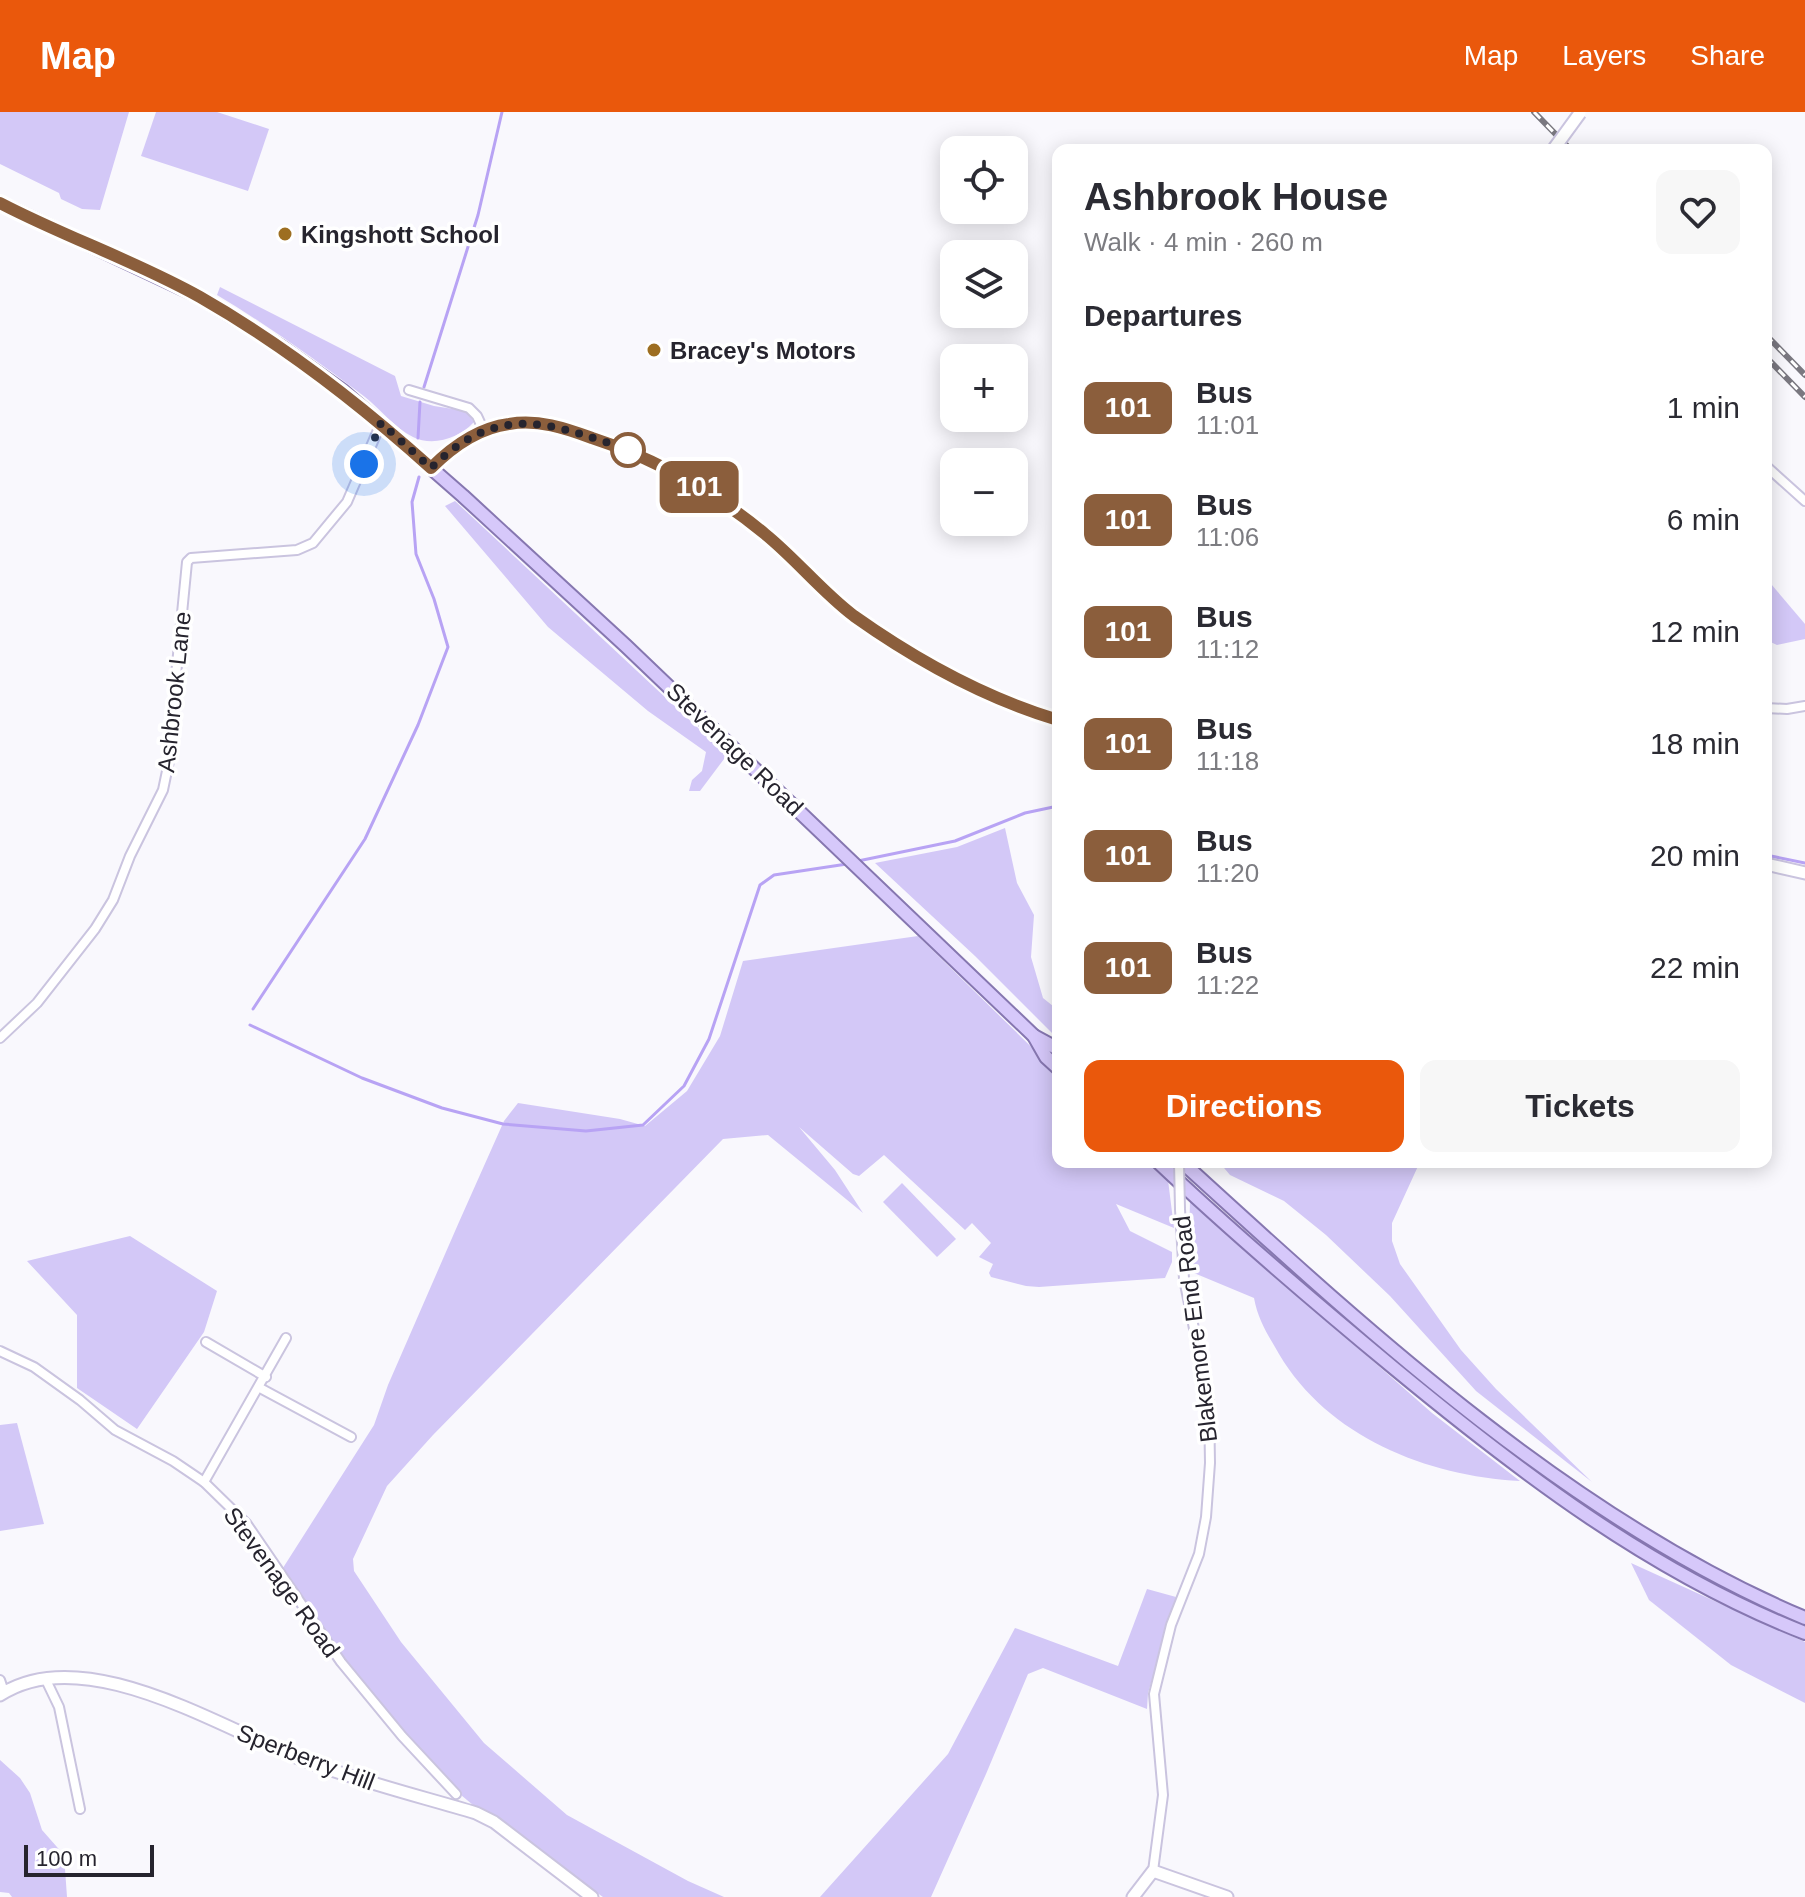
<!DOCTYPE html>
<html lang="en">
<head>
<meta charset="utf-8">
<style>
	:root { --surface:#fff; --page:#f7f7f7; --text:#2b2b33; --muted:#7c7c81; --accent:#ea580c }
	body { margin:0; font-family:Arial,sans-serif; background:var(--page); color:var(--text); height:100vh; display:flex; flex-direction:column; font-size:30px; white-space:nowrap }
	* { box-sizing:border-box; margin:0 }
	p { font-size:26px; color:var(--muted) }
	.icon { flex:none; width:44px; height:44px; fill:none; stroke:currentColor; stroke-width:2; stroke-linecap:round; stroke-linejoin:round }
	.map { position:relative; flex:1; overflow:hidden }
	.details { position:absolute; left:1052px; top:32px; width:720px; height:1024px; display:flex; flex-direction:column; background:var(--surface); border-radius:16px; box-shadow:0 4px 20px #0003 }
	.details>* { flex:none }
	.badge { padding:0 16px; border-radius:12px; font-size:28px; line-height:52px }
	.fabs { position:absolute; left:940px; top:24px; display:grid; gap:16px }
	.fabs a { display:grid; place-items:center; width:88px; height:88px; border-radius:16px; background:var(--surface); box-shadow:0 4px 20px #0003; font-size:40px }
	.scale { position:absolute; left:24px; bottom:20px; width:130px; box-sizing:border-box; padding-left:8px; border:4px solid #26242e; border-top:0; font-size:22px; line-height:28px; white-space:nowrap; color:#26242e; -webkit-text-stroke:6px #fff; paint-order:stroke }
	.you { position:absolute; width:40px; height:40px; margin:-20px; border:6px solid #fff; border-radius:50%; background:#1a73e8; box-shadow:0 0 0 12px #1a73e833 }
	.map>.badge { position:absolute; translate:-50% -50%; box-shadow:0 0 0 4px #fff }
	h2 { padding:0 32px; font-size:30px; line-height:72px }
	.round { display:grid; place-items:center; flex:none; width:84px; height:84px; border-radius:16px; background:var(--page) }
	.summary { display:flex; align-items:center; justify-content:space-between; height:136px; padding:0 32px }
	h1 { font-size:38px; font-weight:700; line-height:60px }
	.cta { display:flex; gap:16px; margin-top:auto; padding:16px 32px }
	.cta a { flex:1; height:92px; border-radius:16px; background:var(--accent); color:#fff; font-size:32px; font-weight:700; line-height:92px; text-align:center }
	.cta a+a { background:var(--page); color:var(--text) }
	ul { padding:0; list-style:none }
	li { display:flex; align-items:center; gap:24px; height:112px; padding:0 32px }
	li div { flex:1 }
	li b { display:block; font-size:30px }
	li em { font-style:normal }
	li .badge { min-width:88px; font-weight:700; text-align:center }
	header { display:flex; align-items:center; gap:48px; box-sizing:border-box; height:112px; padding:0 40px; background:var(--accent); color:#fff }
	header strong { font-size:38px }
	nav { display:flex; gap:44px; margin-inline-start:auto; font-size:28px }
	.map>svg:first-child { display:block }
</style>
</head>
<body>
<header>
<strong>Map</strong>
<nav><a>Map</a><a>Layers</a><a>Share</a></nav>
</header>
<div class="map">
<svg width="1805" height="1785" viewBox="0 0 1805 1785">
	<rect width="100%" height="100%" fill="#f9f8fd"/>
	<!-- green -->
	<g fill="#d3c8f7">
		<polygon points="0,0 129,0 100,98 82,97 61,87 59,81 0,52"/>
		<polygon points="156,0 217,0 269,17 248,79 141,44"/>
		<path d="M220,175l175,89 6,20 33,10 32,5 8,11c-14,16 -41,25 -61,15 -18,-9 -33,-28 -48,-40 -48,-36 -96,-71 -148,-102z"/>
		<polygon points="455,389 727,643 700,679 689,679 692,668 702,659 706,640 648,599 548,515 445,394"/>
		<polygon points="1766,466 1805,512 1805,527 1777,533 1766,528"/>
		<polygon points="1005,716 1017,771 1034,803 1031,845 1043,886 1058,898 1058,927 975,844 875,751 957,735"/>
		<polygon points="918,824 1058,961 1058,1050 1149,1050 1168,1068 1174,1116 1116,1092 1130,1119 1172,1140 1172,1150 1165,1166 1039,1175 1026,1174 991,1165 989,1161 993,1152 979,1145 991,1131 972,1111 965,1118 884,1043 859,1064 853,1062 799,1015 835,1058 863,1101 768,1023 723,1027 433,1323 387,1374 353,1447 354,1459 401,1530 484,1631 567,1703 688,1769 724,1785 603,1785 479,1698 461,1683 404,1622 339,1543 281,1459 374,1313 388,1273 459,1110 504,1009 518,991 620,1007 645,1014 687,979 720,924 743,849"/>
		<polygon points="1219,1050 1419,1052 1392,1111 1392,1129 1400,1152 1461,1238 1496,1277 1592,1370 1476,1279 1390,1184 1326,1123 1284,1089 1230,1063"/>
		<polygon points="902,1071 956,1127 937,1145 883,1090"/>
		<path d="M1190,1088l242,213 88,68c-93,-5 -192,-44 -241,-127 -11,-19 -21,-34 -25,-56l-60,-25 -5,-26z"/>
		<polygon points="130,1124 217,1179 204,1220 137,1317 77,1276 77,1203 27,1149"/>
		<polygon points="17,1311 44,1412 0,1419 0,1313"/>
		<polygon points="1631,1451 1805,1530 1805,1591 1731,1553 1649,1488"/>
		<polygon points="1147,1477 1176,1485 1148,1581 1147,1597 1043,1556 1028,1562 986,1662 931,1785 820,1785 948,1642 1015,1516 1118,1554"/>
		<polygon points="0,1648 20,1666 30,1681 42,1718 64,1743 67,1785 12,1785 9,1781 0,1780"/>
	</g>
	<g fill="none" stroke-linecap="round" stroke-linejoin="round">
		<!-- stream -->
		<g stroke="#b8a3f4" stroke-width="3">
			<polyline points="424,275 478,103 502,0"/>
			<polyline points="418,326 420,290"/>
			<polyline points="1766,743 1805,751"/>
			<polyline points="858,749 955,729 1025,701 1058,694"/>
			<polyline points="253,897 365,727 418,613 448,535 434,487 416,442 412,390 419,365"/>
			<polyline points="250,913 362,966 442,996 503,1012 586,1019 643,1013 684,974 709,927 760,773 774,763 847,752"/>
		</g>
		<!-- street casing -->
		<g stroke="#cac4df" stroke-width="12">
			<g id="street">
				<polyline points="409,278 469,296 477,304 484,319"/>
				<polyline points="1766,354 1805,389"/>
				<polyline points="1766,596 1787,597 1805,594"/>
				<polyline points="0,926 37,891 95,817 113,788 130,744 163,678 172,635 176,563 187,450 191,446 297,438 313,431 347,390 381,311"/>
				<polyline points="206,1230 266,1265"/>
				<polyline points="0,1239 34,1255 80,1288 115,1318 173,1349 204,1370 246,1411 341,1550 402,1624 456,1682"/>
				<polyline points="260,1276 351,1325"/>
				<polyline points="204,1370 286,1226"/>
				<polyline points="0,1568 4,1580"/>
				<polyline points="46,1568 59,1595 80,1697"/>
				<polyline points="1153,1759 1163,1683 1154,1582 1171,1513 1199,1442 1206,1405 1210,1351 1209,1291 1184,1167 1180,1097"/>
			</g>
		</g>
		<!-- secondary casing -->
		<g stroke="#cac4df" stroke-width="15">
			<g id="secondary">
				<path d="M431,356c22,-22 47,-40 78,-44 29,-4 56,4 83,14 64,21 121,52 173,95 31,26 57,59 89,82 62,46 131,83 204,105"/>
				<polyline points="1766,752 1805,761"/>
				<path d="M0,1583c85,-56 225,36 306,66 56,21 113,35 170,52l18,9 98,75"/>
				<polyline points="1133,1785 1153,1759 1227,1785"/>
			</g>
		</g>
		<!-- primary casing -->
		<g stroke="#8677b0" stroke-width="16">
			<g id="primary">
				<polyline points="0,91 198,184 280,234 343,279 463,384 626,534 1034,924 1046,945 1058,956"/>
				<polyline points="1034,924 1058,937"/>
				<path d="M1158,1050c76,72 156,140 237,207 126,104 257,204 410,264"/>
				<path d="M1182,1050c184,168 391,359 623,456"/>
			</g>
		</g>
		<!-- street -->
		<use href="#street" stroke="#fff" stroke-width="8"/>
		<!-- secondary -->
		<use href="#secondary" stroke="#fff" stroke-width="11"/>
		<!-- primary -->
		<use href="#primary" stroke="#d6c8fa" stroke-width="12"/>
		<!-- rail casing -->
		<g stroke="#7a7880" stroke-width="6">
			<g id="rail">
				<polyline points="1534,0 1571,38"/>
				<polyline points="1766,223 1805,263"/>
				<polyline points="1766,245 1805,285"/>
			</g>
		</g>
		<!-- rail -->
		<use href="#rail" stroke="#fff" stroke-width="3" stroke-dasharray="9" stroke-linecap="butt"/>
		<!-- street-bridge casing -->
		<g stroke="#cac4df" stroke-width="12" stroke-linecap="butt">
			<polyline id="street-bridge" points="1179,1050 1180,1097"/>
		</g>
		<!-- secondary-bridge casing -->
		<g stroke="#cac4df" stroke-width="15" stroke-linecap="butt">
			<polyline id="secondary-bridge" points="1553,38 1580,1"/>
		</g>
		<!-- street-bridge -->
		<use href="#street-bridge" stroke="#fff" stroke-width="8"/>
		<!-- secondary-bridge -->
		<use href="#secondary-bridge" stroke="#fff" stroke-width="11"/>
	</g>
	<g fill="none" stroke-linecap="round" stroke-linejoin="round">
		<!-- line casing -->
		<g stroke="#fff" stroke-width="18">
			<path id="line" d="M0,91c65,34 136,58 200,94 84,48 159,106 231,171 22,-22 47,-40 78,-44 29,-5 56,4 83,14 64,21 121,53 173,96 31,25 57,58 89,82 62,44 131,82 204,104"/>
		</g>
		<!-- line -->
		<use href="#line" stroke="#8b5e3c" stroke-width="12"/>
		<!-- walk -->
		<path stroke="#26242e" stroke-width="8" stroke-dasharray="0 14.4" d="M364,352l17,-41 50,45c70,-68 120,-44 201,-17l-4,-1"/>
	</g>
	<!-- markers -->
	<g fill="#9d6e21" stroke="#fff" stroke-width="3">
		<circle cx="285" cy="122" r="8"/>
		<circle cx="654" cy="238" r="8"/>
	</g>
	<circle fill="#fff" stroke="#8b5e3c" stroke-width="4" cx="628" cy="338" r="16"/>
	<g text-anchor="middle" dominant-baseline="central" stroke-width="7" stroke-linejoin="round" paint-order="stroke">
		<!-- poi labels -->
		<g font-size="24" font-weight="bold" fill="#26242e" stroke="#fff" text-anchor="start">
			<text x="301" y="122">Kingshott School</text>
			<text x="670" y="238">Bracey's Motors</text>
		</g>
		<!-- street labels -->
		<g font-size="24" fill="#26242e" stroke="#fff">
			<text transform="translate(174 580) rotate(-84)">Ashbrook Lane</text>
			<text transform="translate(735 637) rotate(44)">Stevenage Road</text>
			<text transform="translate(1195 1217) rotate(-97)">Blakemore End Road</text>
			<text transform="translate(282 1470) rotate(54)">Stevenage Road</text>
			<text transform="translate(306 1645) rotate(21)">Sperberry Hill</text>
		</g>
	</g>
</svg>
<div class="fabs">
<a><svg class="icon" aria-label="locate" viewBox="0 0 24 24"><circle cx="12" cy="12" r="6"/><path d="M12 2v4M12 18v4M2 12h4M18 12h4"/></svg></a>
<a><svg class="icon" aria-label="layers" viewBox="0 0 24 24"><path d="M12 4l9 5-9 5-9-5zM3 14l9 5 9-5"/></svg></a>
<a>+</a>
<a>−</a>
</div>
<div class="scale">100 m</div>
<div class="you" style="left:364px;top:352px"></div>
<b class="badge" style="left:699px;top:375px;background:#8b5e3c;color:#fff">101</b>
<section class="details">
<div class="summary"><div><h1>Ashbrook House</h1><p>Walk · 4 min · 260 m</p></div><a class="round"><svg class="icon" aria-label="heart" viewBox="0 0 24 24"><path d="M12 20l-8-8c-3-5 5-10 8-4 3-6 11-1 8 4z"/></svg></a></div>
<h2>Departures</h2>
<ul>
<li><span class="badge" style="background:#8b5e3c;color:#fff">101</span><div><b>Bus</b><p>11:01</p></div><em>1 min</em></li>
<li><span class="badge" style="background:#8b5e3c;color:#fff">101</span><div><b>Bus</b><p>11:06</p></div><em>6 min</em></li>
<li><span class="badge" style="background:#8b5e3c;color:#fff">101</span><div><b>Bus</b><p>11:12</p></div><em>12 min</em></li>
<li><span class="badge" style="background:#8b5e3c;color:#fff">101</span><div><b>Bus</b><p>11:18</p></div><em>18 min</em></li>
<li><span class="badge" style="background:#8b5e3c;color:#fff">101</span><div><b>Bus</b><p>11:20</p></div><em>20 min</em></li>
<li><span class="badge" style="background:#8b5e3c;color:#fff">101</span><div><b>Bus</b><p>11:22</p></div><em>22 min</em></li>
</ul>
<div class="cta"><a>Directions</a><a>Tickets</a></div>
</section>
</div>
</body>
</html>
